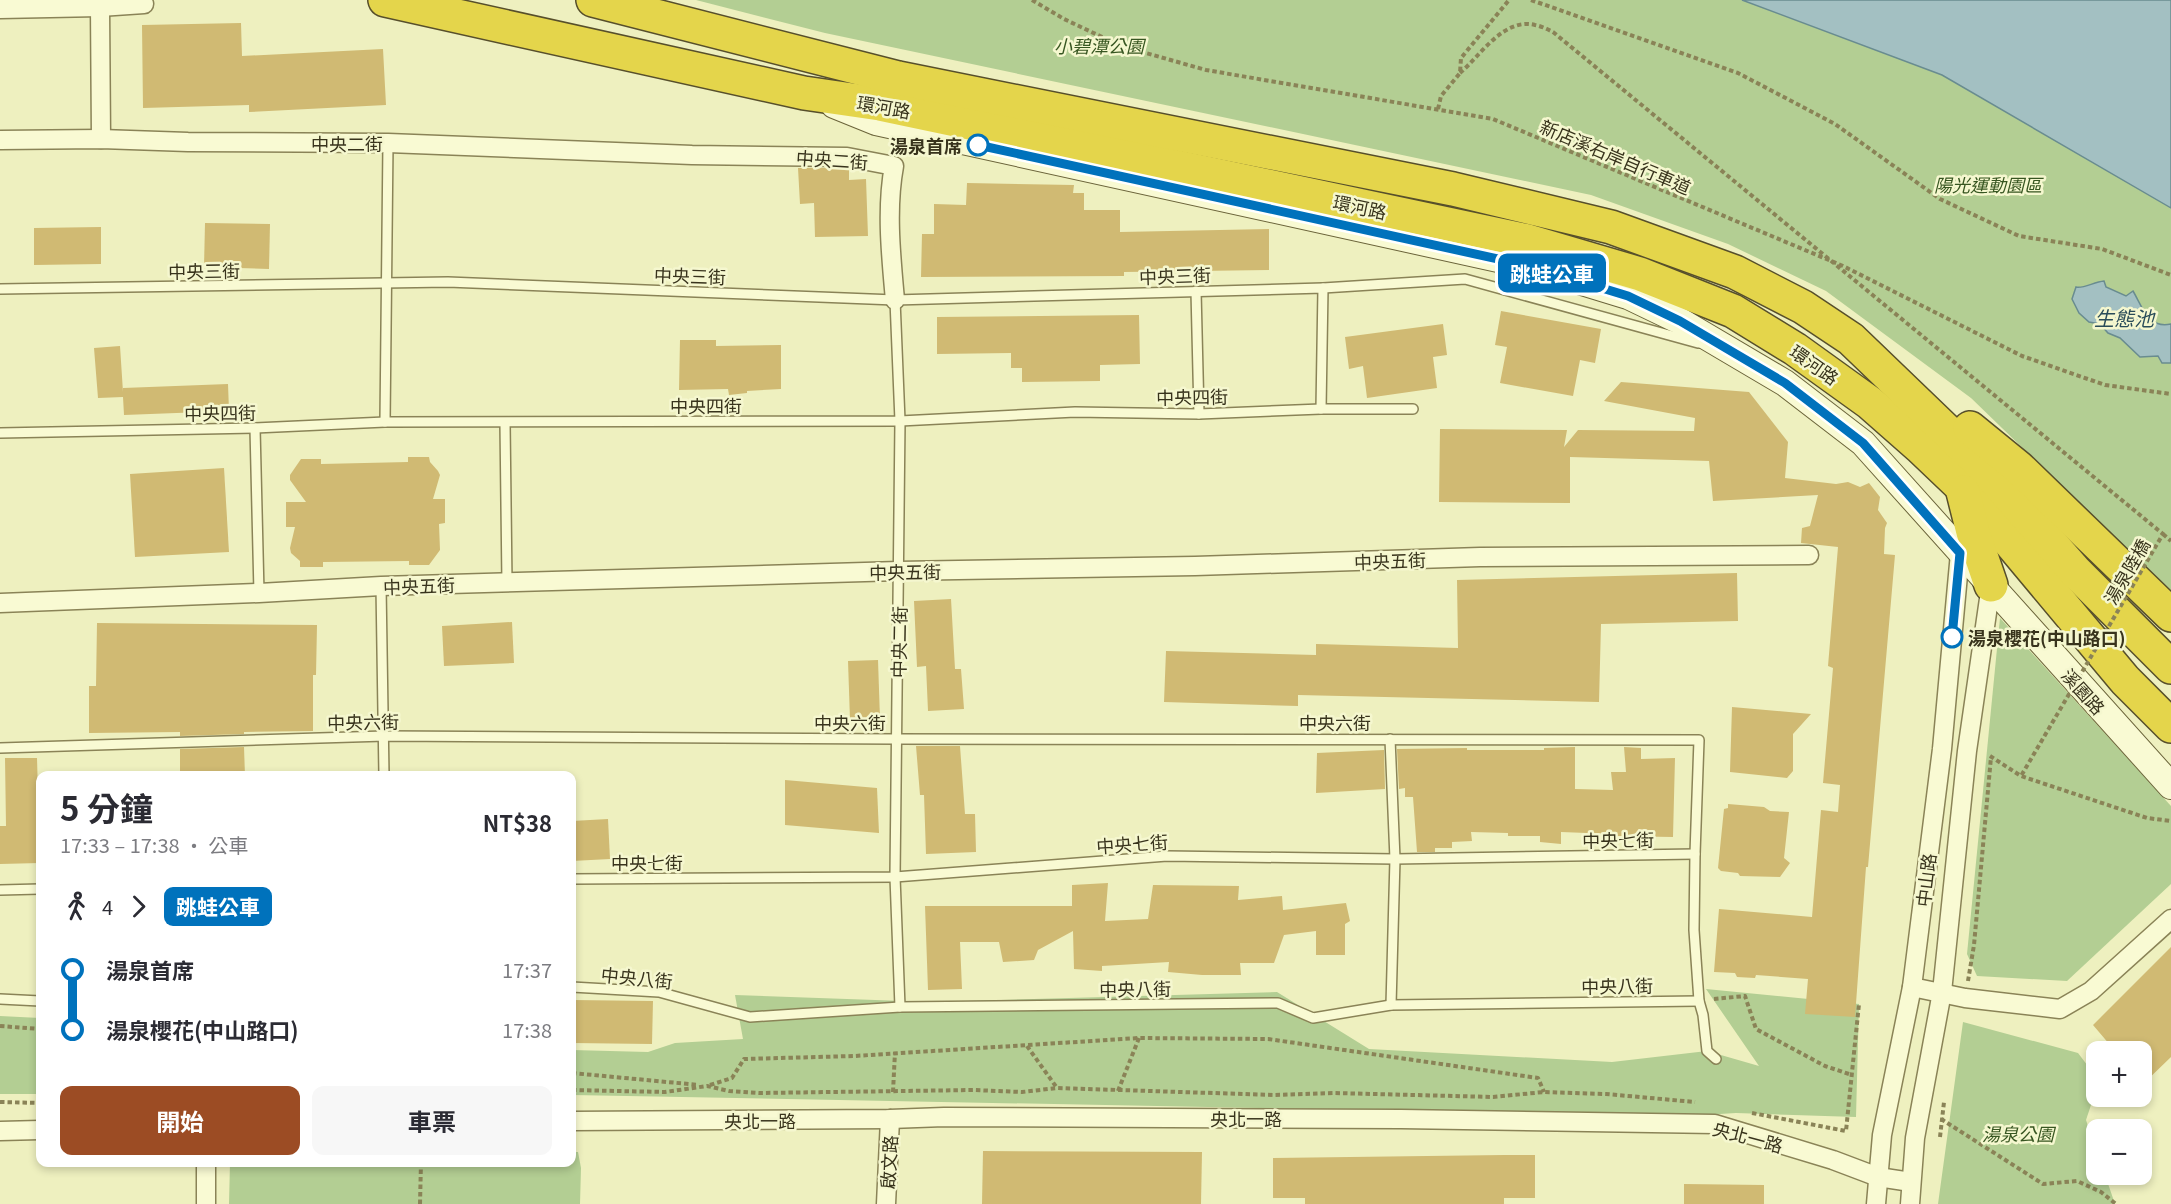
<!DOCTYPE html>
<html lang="zh-TW">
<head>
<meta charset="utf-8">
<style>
	:root { --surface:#fff; --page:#f7f7f7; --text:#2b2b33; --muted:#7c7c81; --accent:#9c4c24 }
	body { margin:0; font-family:Georgia,"Noto Sans TC",serif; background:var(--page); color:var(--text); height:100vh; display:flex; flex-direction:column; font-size:22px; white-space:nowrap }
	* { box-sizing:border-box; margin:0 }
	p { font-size:20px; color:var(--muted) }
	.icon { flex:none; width:33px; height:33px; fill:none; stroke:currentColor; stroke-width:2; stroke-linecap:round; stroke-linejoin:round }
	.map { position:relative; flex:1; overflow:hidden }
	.side { position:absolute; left:36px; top:771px; width:540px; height:396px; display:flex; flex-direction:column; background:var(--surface); border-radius:12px; box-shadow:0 3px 9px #0003 }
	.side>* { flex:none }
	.badge { padding:0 12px; border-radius:9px; font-size:21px; line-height:39px }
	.fabs { position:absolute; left:2086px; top:1041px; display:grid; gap:12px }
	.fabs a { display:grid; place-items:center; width:66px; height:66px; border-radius:12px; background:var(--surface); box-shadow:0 3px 9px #0003; font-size:30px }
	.map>.badge { position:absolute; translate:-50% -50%; box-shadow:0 0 0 3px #fff }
	.legs { display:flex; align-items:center; gap:9px; height:66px; padding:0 24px; font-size:20px }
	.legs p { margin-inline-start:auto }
	.overview { display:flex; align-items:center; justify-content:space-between; height:102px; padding:0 24px }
	h1 { font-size:33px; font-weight:700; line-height:45px }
	.primary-button { display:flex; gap:12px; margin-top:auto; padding:12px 24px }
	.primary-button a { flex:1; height:69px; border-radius:12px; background:var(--accent); color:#fff; font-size:24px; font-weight:700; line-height:69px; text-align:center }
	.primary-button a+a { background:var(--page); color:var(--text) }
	ul { padding:0 24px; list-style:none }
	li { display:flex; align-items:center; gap:21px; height:60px; font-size:22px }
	li i { display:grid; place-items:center; width:9px; height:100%; margin:0 8px; background:currentColor }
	li i::after { content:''; width:15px; height:15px; margin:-8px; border:4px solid; border-radius:50%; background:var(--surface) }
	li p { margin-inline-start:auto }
	li:first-child i { background:linear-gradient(#0000 50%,currentColor 0) }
	li:last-child i { background:linear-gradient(currentColor 50%,#0000 0) }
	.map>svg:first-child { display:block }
</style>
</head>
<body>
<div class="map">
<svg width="2171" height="1204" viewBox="0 0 2171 1204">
	<rect width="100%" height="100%" fill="#eef0bf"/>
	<!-- green -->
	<g fill="#b3ce93">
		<polygon points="696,0 2171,0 2171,592 1971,398 1826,291 1728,244 1591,195 825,33"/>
		<polygon points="2000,618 2171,806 2171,884 2067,981 1977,976 1967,954"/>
		<polygon points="1706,989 1859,1004 1856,1117 1736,1113 1687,1116 572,1095 572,1050 648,1052 675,1043 743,1039 735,995 932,1002 1277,992 1369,1049 1612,1062 1707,1051 1759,1066"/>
		<polygon points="0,1016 40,1018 40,1094 0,1094"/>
		<polygon points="1963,1022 2078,1053 2097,1078 2097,1087 2086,1120 2097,1153 2097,1174 2105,1175 2115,1204 1938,1204"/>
		<polygon points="572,1152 578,1152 581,1168 580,1204 229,1204 230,1163 572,1162"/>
	</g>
	<!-- water -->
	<g fill="#a3c0c2" stroke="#698c90" stroke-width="1.5">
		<polygon points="1742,0 2171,0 2171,208 1942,75"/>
		<path d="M2104,281l2,6 20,9 7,-5c10,17 15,38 38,33v39h-9l-4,-7 -18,1 -20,-19 -12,-5 -8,-9 -11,-2 -10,-9 -7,-14 4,-12c7,2 18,-5 28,-6z"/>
	</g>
	<!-- building -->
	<g fill="#d0ba73">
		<polygon points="241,23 242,56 383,49 386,105 249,112 249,105 143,108 142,25"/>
		<polygon points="798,168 846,168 849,169 849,180 866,179 868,236 815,237 814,203 800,204"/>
		<polygon points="967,183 1074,185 1073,193 1084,193 1084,210 1120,210 1120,232 1269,229 1269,270 1124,272 1124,276 921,277 922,234 934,234 934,204 966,205"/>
		<polygon points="205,223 270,224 269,269 204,267"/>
		<polygon points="101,227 101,264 34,265 34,228"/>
		<polygon points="1501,311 1601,329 1595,363 1580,360 1573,396 1500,383 1507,347 1495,345"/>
		<polygon points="1139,315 1140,364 1100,365 1100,381 1022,382 1022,368 1011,368 1011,353 937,354 937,317"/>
		<polygon points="1443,324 1447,355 1433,357 1437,388 1367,398 1363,366 1349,369 1345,337"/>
		<polygon points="680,340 716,340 716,346 781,345 781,389 747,391 747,393 729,395 728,389 679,390"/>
		<polygon points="120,346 123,392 123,388 228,384 229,411 124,415 123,397 98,398 94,348"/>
		<polygon points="1621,382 1749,392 1788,442 1785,478 1836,484 1848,482 1860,487 1869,483 1880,497 1878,510 1887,523 1885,528 1884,554 1895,555 1868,867 1866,867 1855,1017 1805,1014 1808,979 1756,975 1755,978 1737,977 1735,973 1714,972 1719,909 1812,917 1821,810 1838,812 1840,785 1823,783 1833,668 1828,666 1838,547 1801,543 1802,528 1810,526 1818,495 1713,501 1709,461 1570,457 1570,503 1439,502 1440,429 1567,430 1564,447 1578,430 1694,431 1695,418 1604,401"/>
		<polygon points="408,457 429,457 430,462 438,471 440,475 433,499 445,499 445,523 439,524 440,550 429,565 409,565 409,561 323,562 323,567 300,567 300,561 291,553 290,548 295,527 286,527 286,502 306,502 290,480 290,475 301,459 321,459 321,464 408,462"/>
		<polygon points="224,468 229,552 135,557 130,474"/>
		<polygon points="1737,573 1738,621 1601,624 1599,702 1298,695 1298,706 1164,702 1166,651 1316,655 1316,644 1458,648 1457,580"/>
		<polygon points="951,599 955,669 961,669 964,709 928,711 926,666 917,667 914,601"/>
		<polygon points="512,622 514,663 444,666 442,626"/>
		<polygon points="97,623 317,625 316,675 313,675 313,731 244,732 244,734 180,736 180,732 89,733 89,686 96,686"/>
		<polygon points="878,660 880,719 850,720 848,661"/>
		<polygon points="1732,707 1811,714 1793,734 1793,771 1787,778 1730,772"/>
		<polygon points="916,746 960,746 965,814 975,814 976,852 926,854 924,795 920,795"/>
		<polygon points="244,747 245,776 180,776 180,749"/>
		<polygon points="1575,747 1575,789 1613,790 1611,772 1626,772 1624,747 1641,748 1641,759 1675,758 1673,837 1613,836 1613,834 1561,832 1561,844 1540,842 1540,836 1508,836 1508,833 1471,832 1472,841 1452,842 1452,848 1435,848 1435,852 1417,852 1413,797 1405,797 1405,788 1399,789 1397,749 1467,748 1467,750 1544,750 1544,748"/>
		<polygon points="1384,750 1385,789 1316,793 1317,753"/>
		<polygon points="5,758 37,758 40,863 0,864 0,826 6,826"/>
		<polygon points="785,780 877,788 879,833 785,825"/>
		<polygon points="1728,804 1764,807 1770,811 1789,812 1784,858 1790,863 1780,877 1740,876 1738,873 1721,871 1718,868 1724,809 1728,808"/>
		<polygon points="608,819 610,859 572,861 572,821"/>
		<polygon points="1108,883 1105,921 1148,919 1153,885 1239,886 1238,900 1282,896 1283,910 1346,903 1350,921 1345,924 1345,955 1316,955 1316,931 1284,935 1274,963 1240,963 1241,975 1202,975 1168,972 1169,962 1102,966 1102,971 1074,969 1073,931 1038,950 1034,960 1003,962 999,942 960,942 962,989 928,990 925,906 1072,906 1072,885"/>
		<polygon points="2171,947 2171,1057 2142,1085 2142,1052 2116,1052 2093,1025"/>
		<polygon points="572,1000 653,1001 652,1044 572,1043"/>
		<polygon points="983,1151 1202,1152 1201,1204 982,1204"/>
		<polygon points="1504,1155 1535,1155 1535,1198 1504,1198 1504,1204 1305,1204 1305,1198 1273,1198 1273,1158"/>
		<polygon points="1684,1184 1764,1185 1764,1204 1684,1204"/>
	</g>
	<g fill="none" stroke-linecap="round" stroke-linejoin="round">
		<!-- lane casing -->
		<g stroke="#8a8357" stroke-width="12">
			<g id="lane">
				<polyline points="1323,288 1465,279 1698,343"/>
				<polyline points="0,289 448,282 895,300 1323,288 1321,409"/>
				<polyline points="1196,291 1199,414"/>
				<polyline points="895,300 900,421 895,877 900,1007"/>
				<polyline points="385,422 388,143"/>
				<polyline points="505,423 507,583"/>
				<polyline points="255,428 259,593"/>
				<polyline points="0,433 255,428 385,422 900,421 1075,412 1199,414 1321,409 1413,409"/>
				<polyline points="381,586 384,776"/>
				<polyline points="1390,739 1395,859 1391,1005"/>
				<polyline points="0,748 385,736 896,739 1699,740 1695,854 1694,930 1699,1001 1703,1015 1707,1051 1716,1059"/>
				<polyline points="572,879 895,877 1167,856 1395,859 1695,854"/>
				<polyline points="0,890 40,889"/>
				<polyline points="572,987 659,992 750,1017 900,1007 1278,1003 1313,1018 1391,1005 1699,1001"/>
				<polyline points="0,999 40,1001"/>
			</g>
		</g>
		<!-- street casing -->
		<g stroke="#8a8357" stroke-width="21">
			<g id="street">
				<polyline points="100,7 101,139"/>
				<polyline points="0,9 100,7 144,4"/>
				<path d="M0,140l101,-1 87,3 200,1 304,12 155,2 47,9c-8,43 -3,90 1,134"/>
				<polyline points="0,603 259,593 381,586 899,571 1195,566 1480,557 1809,555"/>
				<polyline points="1912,987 1965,998 2060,1009 2091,991 2171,919"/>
				<polyline points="572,1121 890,1119 944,1117 1401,1119 1715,1124 1833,1160 1878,1177 1911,1182"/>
				<polyline points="0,1131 40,1130"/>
				<polyline points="206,1204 206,1162"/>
				<polyline points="886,1204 890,1119"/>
				<polyline points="1876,1204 1882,1135 1912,987 1942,749 1960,553"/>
				<polyline points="1910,1204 1915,1138 1942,992 1967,751 1991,585"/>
			</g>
		</g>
		<!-- secondary casing -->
		<g stroke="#6b643a" stroke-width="28">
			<polyline id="secondary" points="834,105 876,122 1530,266 1628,296 1680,321 1785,383 1863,443 2171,786"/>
		</g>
		<!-- highway casing -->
		<g stroke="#574f2b" stroke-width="36">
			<g id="highway">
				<polyline points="385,0 804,93 880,104 1528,241 1640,274 1733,311 1795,349 1870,403 1920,447 1962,487 1988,516 2125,680 2171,726"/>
				<polyline points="593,0 898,78 1453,189 1611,227 1735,272 1803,307 1851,339 1981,464 2075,571 2171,667"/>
				<polyline points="1970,428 2019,468 2171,615"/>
				<polyline points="1963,492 1973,532 1991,585"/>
			</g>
		</g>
		<!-- path -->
		<g stroke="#8a8357" stroke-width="4" stroke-dasharray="4.5 3" stroke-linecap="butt">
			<polyline points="1032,0 1064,19 1121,46 1206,70 1493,119 1843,266 2022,356 2105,385 2171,394"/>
			<polyline points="1531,0 1738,73 1835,124 1940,199 2019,236 2102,249 2171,275"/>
			<polyline points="1438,109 1441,96 1460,73 1461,58 1509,0"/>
			<polyline points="2163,534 2171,541"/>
			<polyline points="1990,756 2021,776 2147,818 2171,821"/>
			<polyline points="1968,981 1974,945 1991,757"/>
			<polyline points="1714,999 1745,996 1756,1029 1825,1066 1852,1075"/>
			<polyline points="0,1026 40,1029"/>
			<polyline points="1027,1046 1057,1088"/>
			<polyline points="572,1073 699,1085"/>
			<polyline points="710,1085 732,1078 744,1059 854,1056 1139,1038 1268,1039 1538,1078 1544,1092"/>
			<polyline points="572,1090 665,1092 707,1086 729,1091 760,1093 974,1090 1022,1092 1057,1088 1274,1095 1335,1093 1493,1097 1544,1092 1606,1094 1695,1102"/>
			<polyline points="1118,1091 1139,1038"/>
			<polyline points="893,1092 895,1052"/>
			<polyline points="0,1102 40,1103"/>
			<polyline points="1752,1113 1846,1131 1859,1004"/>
			<polyline points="1941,1119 2043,1184 2077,1181 2101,1192 2116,1204"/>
			<polyline points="1940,1137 1944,1102"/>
			<polyline points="420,1204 421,1162"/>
		</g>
		<!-- lane -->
		<use href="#lane" stroke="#f9fad3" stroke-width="9"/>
		<!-- street -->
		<use href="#street" stroke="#f9fad3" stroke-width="18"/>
		<!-- secondary -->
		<use href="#secondary" stroke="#f9fad3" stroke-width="26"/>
		<!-- highway -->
		<use href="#highway" stroke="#e4d54b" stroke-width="33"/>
		<!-- path-bridge -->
		<path stroke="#8a8357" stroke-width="4" stroke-dasharray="4.5 3" stroke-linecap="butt" d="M1460,73c20,-17 44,-56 75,-48 6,1 12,4 18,7l610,502 -142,242"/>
	</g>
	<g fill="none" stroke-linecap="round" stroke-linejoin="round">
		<!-- line-1 casing -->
		<g stroke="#fff" stroke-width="14">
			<polyline id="line-1" points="978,145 1530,266 1628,296 1680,321 1785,383 1863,443 1960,553 1952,637"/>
		</g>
		<!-- line-1 -->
		<use href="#line-1" stroke="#0072bc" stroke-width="9"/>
	</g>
	<!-- markers -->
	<g fill="#fff" stroke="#0072bc" stroke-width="3">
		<circle cx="978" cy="145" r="10"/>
		<circle cx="1952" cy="637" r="10"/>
	</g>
	<g text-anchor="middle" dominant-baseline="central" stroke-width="5" stroke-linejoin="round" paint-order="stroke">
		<!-- park labels -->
		<g font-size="18" font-style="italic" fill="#375621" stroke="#f5f7cf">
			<text x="1099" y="45">小碧潭公園</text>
			<text x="1988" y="184">陽光運動園區</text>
			<text x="2018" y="1133">湯泉公園</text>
		</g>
		<!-- street labels -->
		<g font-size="18" fill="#38331c" stroke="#f5f7cf">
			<text transform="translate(884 106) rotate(10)">環河路</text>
			<text x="347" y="143">中央二街</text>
			<text transform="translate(1616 156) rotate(23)">新店溪右岸自行車道</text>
			<text transform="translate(832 159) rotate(4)">中央二街</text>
			<text transform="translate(1360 206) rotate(12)">環河路</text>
			<text transform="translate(204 270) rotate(-1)">中央三街</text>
			<text transform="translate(690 275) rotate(2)">中央三街</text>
			<text transform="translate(1175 275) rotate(-2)">中央三街</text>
			<text transform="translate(1815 364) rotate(35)">環河路</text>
			<text transform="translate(1192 396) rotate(-1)">中央四街</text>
			<text x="706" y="405">中央四街</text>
			<text transform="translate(220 412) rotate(-1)">中央四街</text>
			<text transform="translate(1390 560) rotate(-2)">中央五街</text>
			<text transform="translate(905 571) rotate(-1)">中央五街</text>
			<text transform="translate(2126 571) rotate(-60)">湯泉陸橋</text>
			<text transform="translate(419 585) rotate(-2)">中央五街</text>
			<text transform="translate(898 642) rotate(-89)">中央二街</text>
			<text transform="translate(2084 691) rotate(48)">溪園路</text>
			<text transform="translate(363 721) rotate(-1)">中央六街</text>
			<text x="850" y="722">中央六街</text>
			<text x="1335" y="722">中央六街</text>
			<text transform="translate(1618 839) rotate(-1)">中央七街</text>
			<text transform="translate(1132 843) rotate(-4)">中央七街</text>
			<text x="647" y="862">中央七街</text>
			<text transform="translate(1925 880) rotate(-83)">中山路</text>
			<text transform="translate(637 977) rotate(6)">中央八街</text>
			<text transform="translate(1617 985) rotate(-1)">中央八街</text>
			<text transform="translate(1135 988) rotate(-1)">中央八街</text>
			<text x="1246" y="1118">央北一路</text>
			<text x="760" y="1120">央北一路</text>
			<text transform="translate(1748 1136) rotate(15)">央北一路</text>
			<text transform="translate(888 1162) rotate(-87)">啟文路</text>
		</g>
		<!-- stop labels -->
		<g font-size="18" font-weight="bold" fill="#38331c" stroke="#f5f7cf" text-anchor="end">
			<text x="962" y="145">湯泉首席</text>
			<text x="1968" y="637" text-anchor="start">湯泉櫻花(中山路口)</text>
		</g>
		<!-- water labels -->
		<g font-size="20" font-style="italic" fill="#2a4c59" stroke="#f5f7cf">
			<text x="2124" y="317">生態池</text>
		</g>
	</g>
</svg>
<div class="fabs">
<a>+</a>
<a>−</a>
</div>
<b class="badge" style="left:1552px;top:273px;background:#0072bc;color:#fff">跳蛙公車</b>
<section class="side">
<div class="overview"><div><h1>5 分鐘</h1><p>17:33 – 17:38 · 公車</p></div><b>NT$38</b></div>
<div class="legs"><svg class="icon" aria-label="walk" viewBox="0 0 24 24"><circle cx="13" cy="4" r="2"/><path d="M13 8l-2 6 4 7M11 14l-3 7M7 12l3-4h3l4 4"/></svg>4<svg class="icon" aria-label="forward" viewBox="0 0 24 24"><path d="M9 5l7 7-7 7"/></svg><b class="badge" style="background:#0072bc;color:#fff">跳蛙公車</b></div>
<ul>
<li><i style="color:#0072bc"></i><b>湯泉首席</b><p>17:37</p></li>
<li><i style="color:#0072bc"></i><b>湯泉櫻花(中山路口)</b><p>17:38</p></li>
</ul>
<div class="primary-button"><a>開始</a><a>車票</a></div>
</section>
</div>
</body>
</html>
